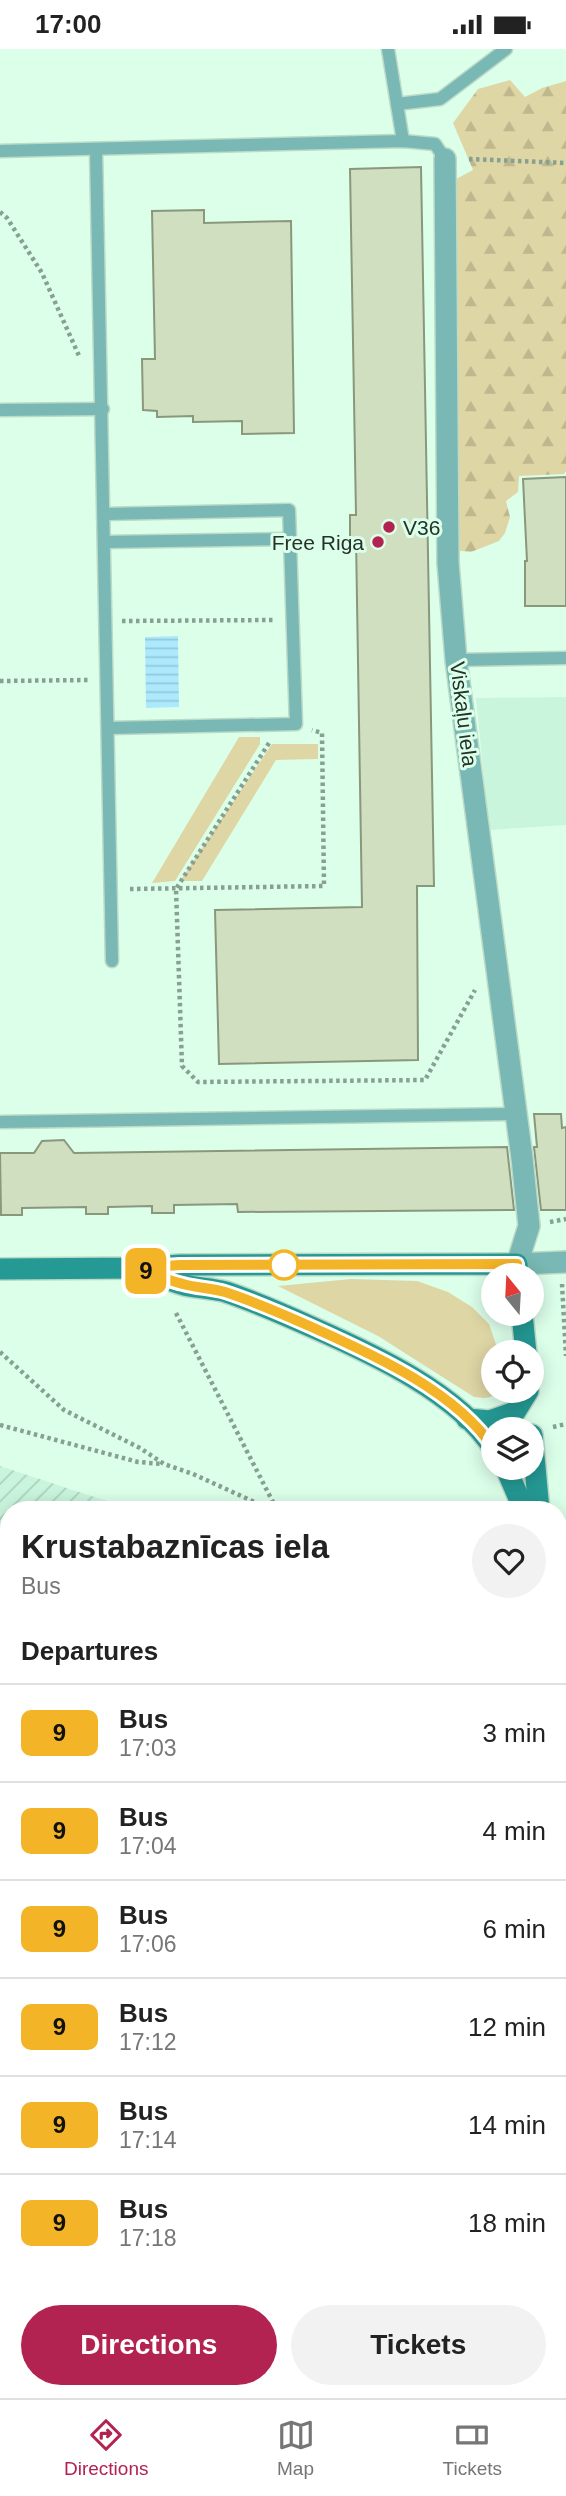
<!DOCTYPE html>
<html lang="en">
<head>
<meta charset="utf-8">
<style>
	:root { --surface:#fff; --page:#f2f2f2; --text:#222; --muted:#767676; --line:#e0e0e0; --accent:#b32352 }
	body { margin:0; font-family:Helvetica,sans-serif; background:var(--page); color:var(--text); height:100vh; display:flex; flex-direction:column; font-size:26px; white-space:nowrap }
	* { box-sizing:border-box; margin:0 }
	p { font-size:23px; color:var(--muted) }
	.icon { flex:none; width:38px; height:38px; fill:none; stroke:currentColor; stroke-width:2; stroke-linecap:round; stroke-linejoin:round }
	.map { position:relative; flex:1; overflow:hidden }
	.panel { position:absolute; left:0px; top:1452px; width:567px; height:898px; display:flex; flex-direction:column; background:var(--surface); border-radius:28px 28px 0 0; box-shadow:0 4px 18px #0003 }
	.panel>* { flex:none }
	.badge { padding:0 14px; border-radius:10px; font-size:24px; line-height:46px }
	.needle { width:46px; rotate:342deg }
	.fabs { position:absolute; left:481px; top:1214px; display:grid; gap:14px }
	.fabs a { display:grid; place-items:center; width:63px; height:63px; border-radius:50%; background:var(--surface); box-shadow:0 4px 18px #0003; font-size:35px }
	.map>.badge { position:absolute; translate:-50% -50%; box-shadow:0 0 0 4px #fff }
	h2 { padding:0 21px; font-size:26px; line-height:63px }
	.round { display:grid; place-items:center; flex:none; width:74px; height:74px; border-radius:37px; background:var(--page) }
	.overview { display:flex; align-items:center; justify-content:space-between; height:119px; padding:0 21px }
	h1 { font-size:33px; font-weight:600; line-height:52px }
	.cta { display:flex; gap:14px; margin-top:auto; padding:14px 21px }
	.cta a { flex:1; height:80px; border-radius:42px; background:var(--accent); color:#fff; font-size:28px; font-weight:600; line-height:80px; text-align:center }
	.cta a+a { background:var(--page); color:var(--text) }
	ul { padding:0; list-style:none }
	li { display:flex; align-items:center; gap:21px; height:98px; padding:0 21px; border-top:2px solid var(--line) }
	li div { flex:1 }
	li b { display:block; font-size:26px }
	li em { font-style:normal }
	li .badge { min-width:77px; font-weight:700; text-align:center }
	.status { display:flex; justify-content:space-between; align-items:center; height:49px; padding:0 35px; background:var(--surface); direction:ltr }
	.status svg { height:19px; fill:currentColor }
	.menu { display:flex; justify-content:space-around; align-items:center; height:98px; border-top:2px solid var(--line); background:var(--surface); font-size:19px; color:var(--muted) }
	.menu a { display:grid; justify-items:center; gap:4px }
	.menu .current { color:var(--accent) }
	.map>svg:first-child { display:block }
</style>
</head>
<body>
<div class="status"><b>17:00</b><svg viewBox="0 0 49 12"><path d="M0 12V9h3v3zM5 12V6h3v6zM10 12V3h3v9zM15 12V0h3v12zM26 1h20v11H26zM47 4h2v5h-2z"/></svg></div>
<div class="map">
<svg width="566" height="2349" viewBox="0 0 566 2349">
	<defs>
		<pattern id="industrial-furrows" width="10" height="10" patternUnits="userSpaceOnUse" patternTransform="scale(1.75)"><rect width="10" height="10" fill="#caf5dd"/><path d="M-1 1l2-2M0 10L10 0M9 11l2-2" fill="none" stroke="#add2be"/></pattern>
		<pattern id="forest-firs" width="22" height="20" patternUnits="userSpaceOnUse" patternTransform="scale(1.75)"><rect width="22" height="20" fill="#dfd6a5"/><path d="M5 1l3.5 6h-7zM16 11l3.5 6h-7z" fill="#bfb88e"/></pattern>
		<pattern id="water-rules" width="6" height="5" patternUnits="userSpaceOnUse" patternTransform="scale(1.75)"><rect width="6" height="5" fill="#ace9fd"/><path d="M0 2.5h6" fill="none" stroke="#94c8d9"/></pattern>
	</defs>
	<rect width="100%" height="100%" fill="#dcffea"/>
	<!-- built -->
	<polygon fill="#caf5dd" points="566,648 566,776 489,781 476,649"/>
	<!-- industrial -->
	<polygon fill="url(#industrial-furrows)" points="0,1417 134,1461 9,1461 9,2342 326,2342 288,2349 0,2349"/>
	<!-- grass -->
	<g fill="#dfd6a5">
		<polygon points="239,688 260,688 260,695 175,832 152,834"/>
		<polygon points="272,695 318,695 318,710 276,711 202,832 180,832"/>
		<path d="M351,1230l66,2 31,11 24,15 17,17 10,29h-5v38h3c-6,9 -14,7 -23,6l-96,-61 -100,-50z"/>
	</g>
	<!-- forest -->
	<polygon fill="url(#forest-firs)" points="510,31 525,48 542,39 566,32 566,422 564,425 519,427 518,443 506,452 510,468 505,484 499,492 471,503 452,501 451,140 458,129 473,121 453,74 478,40"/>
	<!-- water -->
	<polygon fill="url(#water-rules)" points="178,587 179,658 146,659 145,588"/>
	<!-- building -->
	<g fill="#cfdfc0" stroke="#89987b" stroke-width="2">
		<polygon points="421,118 434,837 417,837 418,1011 219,1015 215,861 362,858 356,490 350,490 350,466 356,466 350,120"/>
		<polygon points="204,161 204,174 291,172 294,384 242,385 242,372 193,373 193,367 157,368 157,362 143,361 142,310 155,310 152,162"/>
		<polygon points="566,428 566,557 525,557 525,512 527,512 523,430"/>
		<polygon points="534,1065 561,1065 562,1079 566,1078 566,1161 541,1161 534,1098 537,1098"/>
		<polygon points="64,1091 74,1104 507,1098 514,1161 238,1163 237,1155 174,1156 174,1164 152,1164 152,1157 108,1158 108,1165 86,1165 86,1158 22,1159 22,1166 1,1166 0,1104 34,1104 42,1092"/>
	</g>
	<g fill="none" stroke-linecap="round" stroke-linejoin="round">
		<!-- lane casing -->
		<g stroke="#bbdac7" stroke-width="15">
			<g id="lane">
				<polyline points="388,0 403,92"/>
				<polyline points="397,55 440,50 506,0"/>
				<polyline points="96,101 112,912"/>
				<polyline points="0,102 403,92 435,95 445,110"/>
				<polyline points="0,361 103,360"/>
				<polyline points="105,465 289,461 296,675 109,679"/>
				<polyline points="105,493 290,490"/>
				<polyline points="456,611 566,609"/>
				<polyline points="0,1073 516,1065"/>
				<polyline points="558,2116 566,2116"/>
			</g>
		</g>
		<!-- street casing -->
		<g stroke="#bbdac7" stroke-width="24">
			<polyline id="street" points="445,110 448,514 456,611 522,1109 529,1177 517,1215 566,1213"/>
		</g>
		<!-- secondary casing -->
		<g stroke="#bbdac7" stroke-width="24">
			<g id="secondary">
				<polyline points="0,1220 138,1219 180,1216 517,1215 518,1227"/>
				<path d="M144,1221c13,5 26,11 40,15 13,3 28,3 42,7 30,10 59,23 88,36 59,26 144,65 180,121"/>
				<polyline points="522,1265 526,1304"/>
				<polyline points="467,1370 490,1372 515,1363 528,1342"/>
				<polyline points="532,1386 539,1461"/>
				<polyline points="506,1419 524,1461"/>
				<polyline points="558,1676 566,1753"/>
			</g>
		</g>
		<!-- path -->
		<g stroke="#87a091" stroke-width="4.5" stroke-dasharray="3.5 3.5" stroke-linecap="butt">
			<polyline points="469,110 566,114"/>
			<polyline points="0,163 7,169 42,224 80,309"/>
			<polyline points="122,572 274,571"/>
			<polyline points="0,632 89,631"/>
			<polyline points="269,694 176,840 182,1017 198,1033 425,1031 475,941"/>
			<polyline points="130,840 324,837 322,684 312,681"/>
			<polyline points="550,1173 566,1170"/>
			<polyline points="562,1235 566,1307"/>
			<polyline points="176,1264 277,1461"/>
			<polyline points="0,1303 64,1361 140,1399 164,1415 193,1425 272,1461"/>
			<polyline points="0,1376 138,1413 163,1415"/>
			<polyline points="553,1378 566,1375"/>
			<polyline points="558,1948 566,1948"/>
		</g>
		<!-- lane -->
		<use href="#lane" stroke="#79b8b4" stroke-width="12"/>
		<!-- street -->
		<use href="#street" stroke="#79b8b4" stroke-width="21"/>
		<!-- secondary -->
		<use href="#secondary" stroke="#259994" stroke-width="21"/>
	</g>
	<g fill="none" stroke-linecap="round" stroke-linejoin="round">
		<!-- line casing -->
		<g stroke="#fff" stroke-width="16">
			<path id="line" d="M494,1400c-37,-57 -120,-94 -180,-121 -29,-13 -58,-26 -89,-36 -13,-4 -28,-4 -42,-8 -15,-3 -30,-11 -45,-16l42,-3 337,-1 1,12"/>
		</g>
		<!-- line -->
		<use href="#line" stroke="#f4b427" stroke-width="10"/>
	</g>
	<!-- markers -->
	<g fill="#b32352" stroke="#dcffea" stroke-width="2.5">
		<circle cx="389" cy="478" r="7"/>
		<circle cx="378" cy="493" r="7"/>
	</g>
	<circle fill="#fff" stroke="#f4b427" stroke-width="3.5" cx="284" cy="1216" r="14"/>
	<g text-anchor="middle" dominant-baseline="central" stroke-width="6" stroke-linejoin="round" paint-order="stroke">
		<!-- poi labels -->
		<g font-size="21" fill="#24322a" stroke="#dcffea" text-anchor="start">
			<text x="403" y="478">V36</text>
			<text x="364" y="493" text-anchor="end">Free Riga</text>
		</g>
		<!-- street labels -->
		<g font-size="21" fill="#24322a" stroke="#dcffea">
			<text transform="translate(464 665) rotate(83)">Viskaļu iela</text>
		</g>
	</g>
</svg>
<div class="fabs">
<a><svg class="needle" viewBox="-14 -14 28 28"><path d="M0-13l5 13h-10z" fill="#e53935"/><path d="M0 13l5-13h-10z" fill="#767676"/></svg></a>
<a><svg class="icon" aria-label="locate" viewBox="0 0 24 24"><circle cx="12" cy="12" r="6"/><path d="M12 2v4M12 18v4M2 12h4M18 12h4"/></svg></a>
<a><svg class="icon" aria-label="layers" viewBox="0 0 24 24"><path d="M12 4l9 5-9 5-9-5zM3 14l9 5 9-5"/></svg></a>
</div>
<b class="badge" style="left:146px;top:1222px;background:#f4b427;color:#111">9</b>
<section class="panel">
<div class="overview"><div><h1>Krustabaznīcas iela</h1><p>Bus</p></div><a class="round"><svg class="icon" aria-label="heart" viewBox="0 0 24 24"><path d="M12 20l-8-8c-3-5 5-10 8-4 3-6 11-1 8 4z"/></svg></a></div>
<h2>Departures</h2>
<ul>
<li><span class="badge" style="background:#f4b427;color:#111">9</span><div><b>Bus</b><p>17:03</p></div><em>3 min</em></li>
<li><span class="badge" style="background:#f4b427;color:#111">9</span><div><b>Bus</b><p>17:04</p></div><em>4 min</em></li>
<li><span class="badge" style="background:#f4b427;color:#111">9</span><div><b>Bus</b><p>17:06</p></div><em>6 min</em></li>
<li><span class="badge" style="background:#f4b427;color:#111">9</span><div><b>Bus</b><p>17:12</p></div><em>12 min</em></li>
<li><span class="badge" style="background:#f4b427;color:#111">9</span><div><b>Bus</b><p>17:14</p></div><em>14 min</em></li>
<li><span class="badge" style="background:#f4b427;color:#111">9</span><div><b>Bus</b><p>17:18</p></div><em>18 min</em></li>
</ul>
<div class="cta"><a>Directions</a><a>Tickets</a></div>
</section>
</div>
<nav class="menu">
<a class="current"><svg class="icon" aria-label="directions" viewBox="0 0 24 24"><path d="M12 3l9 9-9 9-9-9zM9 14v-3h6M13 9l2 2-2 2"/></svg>Directions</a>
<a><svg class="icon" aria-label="map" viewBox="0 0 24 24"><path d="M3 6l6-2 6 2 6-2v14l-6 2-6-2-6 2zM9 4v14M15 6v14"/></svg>Map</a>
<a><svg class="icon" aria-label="tickets" viewBox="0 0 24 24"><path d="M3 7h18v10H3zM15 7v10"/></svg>Tickets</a>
</nav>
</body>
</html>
